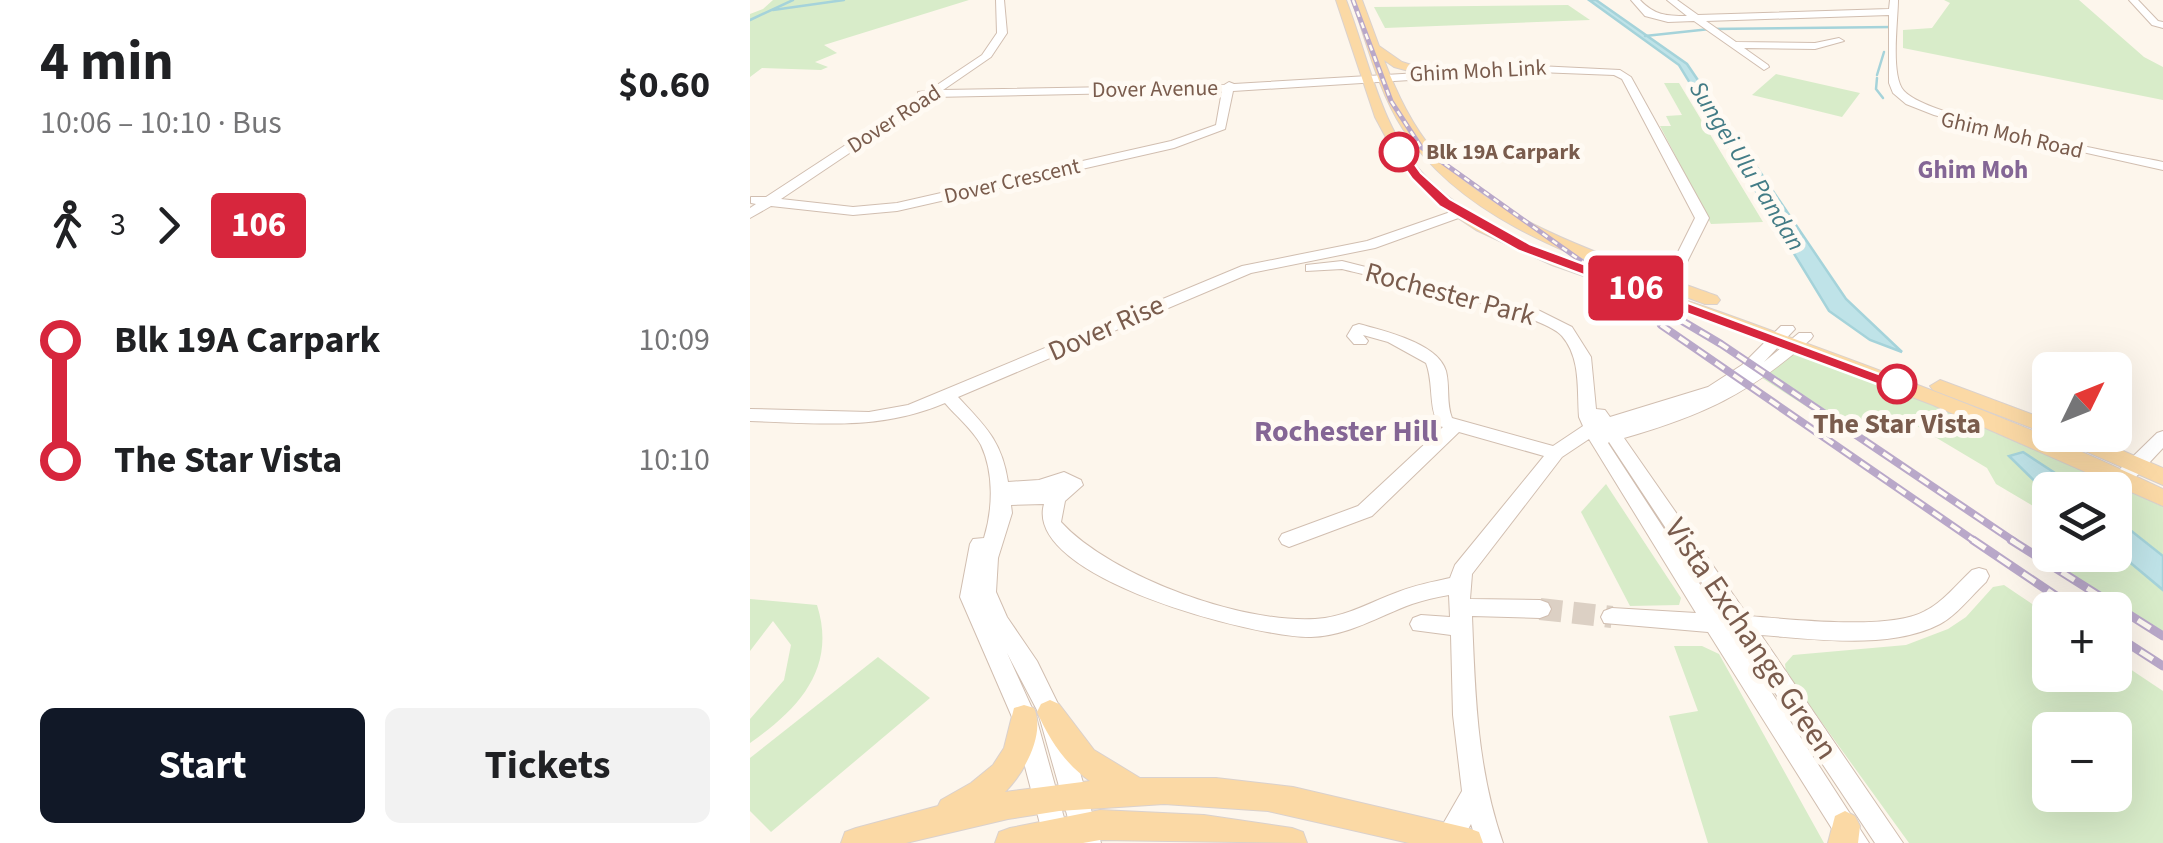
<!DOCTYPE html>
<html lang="en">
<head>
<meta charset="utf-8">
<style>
	:root { --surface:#fff; --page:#f2f2f2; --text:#202124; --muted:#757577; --accent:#111827 }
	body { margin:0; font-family:"Source Sans 3",sans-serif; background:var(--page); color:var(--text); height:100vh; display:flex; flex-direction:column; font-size:38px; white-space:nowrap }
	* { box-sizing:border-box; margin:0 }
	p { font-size:32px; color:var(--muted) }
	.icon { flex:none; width:55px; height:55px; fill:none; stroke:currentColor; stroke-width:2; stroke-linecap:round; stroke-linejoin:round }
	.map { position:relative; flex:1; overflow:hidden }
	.sheet { display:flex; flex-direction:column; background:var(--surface); width:750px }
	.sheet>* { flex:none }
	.badge { padding:0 20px; border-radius:8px; font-size:35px; line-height:65px }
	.needle { width:65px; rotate:47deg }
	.controls { position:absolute; left:1282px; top:352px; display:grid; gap:20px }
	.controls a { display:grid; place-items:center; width:100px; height:100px; border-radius:15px; background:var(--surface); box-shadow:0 10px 40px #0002; font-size:50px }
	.map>.badge { position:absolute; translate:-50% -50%; box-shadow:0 0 0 5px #fff }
	.legs { display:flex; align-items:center; gap:15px; height:110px; padding:0 40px; font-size:32px }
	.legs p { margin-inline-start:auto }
	.overview { display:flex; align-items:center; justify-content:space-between; height:170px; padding:0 40px }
	h1 { font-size:55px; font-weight:700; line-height:75px }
	.primary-button { display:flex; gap:20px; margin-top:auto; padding:20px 40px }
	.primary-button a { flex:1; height:115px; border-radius:15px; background:var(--accent); color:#fff; font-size:40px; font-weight:700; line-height:115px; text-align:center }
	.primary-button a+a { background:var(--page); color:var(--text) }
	ul { padding:0 40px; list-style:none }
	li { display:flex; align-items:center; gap:35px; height:120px; font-size:38px }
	li i { display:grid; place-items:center; width:15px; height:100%; margin:0 12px; background:currentColor }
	li i::after { content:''; width:25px; height:25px; margin:-12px; border:8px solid; border-radius:50%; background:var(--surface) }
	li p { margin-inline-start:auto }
	li:first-child i { background:linear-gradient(#0000 50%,currentColor 0) }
	li:last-child i { background:linear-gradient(currentColor 50%,#0000 0) }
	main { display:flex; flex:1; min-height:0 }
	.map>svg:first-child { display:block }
</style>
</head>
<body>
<main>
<section class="sheet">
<div class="overview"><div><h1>4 min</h1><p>10:06 – 10:10 · Bus</p></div><b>$0.60</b></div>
<div class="legs"><svg class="icon" aria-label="walk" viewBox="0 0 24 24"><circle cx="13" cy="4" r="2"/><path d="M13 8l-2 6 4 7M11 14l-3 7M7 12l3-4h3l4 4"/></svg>3<svg class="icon" aria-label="forward" viewBox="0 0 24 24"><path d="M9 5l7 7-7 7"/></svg><b class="badge" style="background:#d7263d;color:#fff">106</b></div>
<ul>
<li><i style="color:#d7263d"></i><b>Blk 19A Carpark</b><p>10:09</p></li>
<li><i style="color:#d7263d"></i><b>The Star Vista</b><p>10:10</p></li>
</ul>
<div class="primary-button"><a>Start</a><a>Tickets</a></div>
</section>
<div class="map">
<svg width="1413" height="843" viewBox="0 0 1413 843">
	<rect width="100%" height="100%" fill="#fdf6ec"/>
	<!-- green -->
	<g fill="#d8ecc9" fill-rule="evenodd">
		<polygon points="23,0 219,0 74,45 87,53 65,62 78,67 71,70 12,68 0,77 0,14 13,9"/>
		<polygon points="1194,0 1329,0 1394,57 1413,67 1413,100 1153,48 1153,30 1182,28 1200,3"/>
		<polygon points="818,5 840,20 635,28 624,7"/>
		<polygon points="1026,74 1110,93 1092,117 1002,95"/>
		<polygon points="914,83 929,83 1013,222 961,224 910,126 921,126 916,116 932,115"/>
		<polygon points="1043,346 1413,498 1413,632 1285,551 1300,543 1300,555 1365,555 1365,490 1300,490 1300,516 1246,484 1237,468 1150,416 1111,442 1009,376"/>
		<polygon points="856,484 931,598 929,605 880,606 831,512"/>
		<path d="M1254,585l46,31v59h65v-16l48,32v152h-254l-123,-170 -1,-9 8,-9 113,-10 42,-16 18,-12 27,-30zM1300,730h65v65h-65z"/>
		<path d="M0,599l67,6c20,63 -18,104 -67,138v-24l34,-39 7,-35 -18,-24 -23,30z"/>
		<polygon points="924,646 952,646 969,654 1074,843 958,843 919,716 948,711"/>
		<polygon points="128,657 180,698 21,832 0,811 0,758"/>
	</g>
	<!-- water -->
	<g fill="#bfe3e8" stroke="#a5d3da" stroke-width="2.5">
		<polygon points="839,0 846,0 937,64 1096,299 1152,352 1120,340 1079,311 929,65"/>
		<polygon points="1273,452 1331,490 1300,490 1300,496 1259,456"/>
		<polygon points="1365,518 1413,556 1413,590 1365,550"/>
	</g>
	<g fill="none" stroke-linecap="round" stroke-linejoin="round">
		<!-- stream -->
		<g stroke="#a5d3da" stroke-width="2.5">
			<polyline points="23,10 94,0"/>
			<polyline points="0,20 43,0"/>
			<polyline points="895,36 960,29 1143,27"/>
			<polyline points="1127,75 1134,52"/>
			<polyline points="1127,78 1126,89 1133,98"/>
		</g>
		<!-- minor-tunnel -->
		<polyline stroke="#dcd0c4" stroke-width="22" stroke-dasharray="22 11" stroke-linecap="butt" points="790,609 862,617"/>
		<!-- minor casing -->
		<g stroke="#d1beb0" stroke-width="2">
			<g id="minor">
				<path d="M246,0h8l3,33 -16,24 -48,33 281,-5 5,-3 5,2 304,-18 82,4 11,7 78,141 -28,56 -81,-12 -2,-3 7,-4 66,11 24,-48 -73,-139 -8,-4 -76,-3 -305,19 -8,38 -51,19 -277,63 -44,4 -82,-9 -21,12v-10l6,-4 -5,-1v-6h15l153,-100 -1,-5 10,-1 54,-36 15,-22zM472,91l-6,34 -45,16 -274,62 -44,4 -72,-8 152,-102z"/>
				<path d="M881,0h9c14,15 26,16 47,16l-20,-16h10l21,15 191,-6 1,-9h8c0,20 -8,76 6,91 25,28 213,62 259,71v8l-143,-32 -86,-23 -28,-11 -13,-11 -4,-10v-68l-183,6 30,21 79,1 24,-5 5,3 -29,8 -71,-1 24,17 1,2 -5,3 -70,-49 -26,1 -23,-6z"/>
				<polygon points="1379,0 1388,0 1408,21 1413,22 1413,28 1402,25"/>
				<path d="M709,209l7,4 -2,3 -89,32 -124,25 -293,124c27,29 44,44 50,85l31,-2 25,-8 17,8 2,5 -18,16 -4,21c50,55 190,106 264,96 26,-4 48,-17 73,-26 17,-7 34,-10 52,-14l5,-13 89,-109 -85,-24 -87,84 -83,31 -7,-3 -3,-5 3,-5 76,-28 85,-79 -4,-1c-11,-20 -5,-42 -13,-63l-38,-21 -25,-7 5,6 -2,3h-12l-7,-8 6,-10 6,-2c25,7 79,19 87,47 4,16 0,32 6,47l101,28 30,-20 -4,-9c-2,-27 2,-59 -17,-81 -20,-24 -181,-57 -220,-67l-36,2v-6l36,-4 198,50 32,16 19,30 5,52 9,1 5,7 98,-30 34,-22 39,-39h12l2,3 -31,33 35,-29h12l2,3 -2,3c-62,55 -108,76 -187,99l124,178c43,3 141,15 177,-5 17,-8 33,-28 47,-41l7,-2 7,2 3,6 -3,6c-14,13 -29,33 -46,42 -50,26 -125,15 -179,11l142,208h-28l-139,-209 -3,-1 136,210h-28l-133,-211 -104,-9 -3,-6 3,-6 8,-3 84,5 -107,-174 -27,18 -90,117 -2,25 70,1 8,3 3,6 -3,6 -8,3 -68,-2c3,78 5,153 31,227h-26l-6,-19 -11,19h-23l-2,-5 27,-47 -9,-76 -2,-80 -38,-5 -3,-6 3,-6 8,-3 29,2 -1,-22c-12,2 -25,5 -37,9 -33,12 -64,32 -101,33 -54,1 -288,-59 -267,-133l-33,1 1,8 -14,45 -2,34 11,25 30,44 25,51 39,131h-26l-37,-131 -31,-59 29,64 35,126h-26l-33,-126 -52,-120 10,-53 3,-5 11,-1c9,-29 10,-65 -3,-93 -8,-15 -25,-29 -36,-42 -66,28 -125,20 -195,18v-12l119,3 39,-7 334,-139 125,-25zM858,443l1,-1 114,173h-3z"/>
				<polygon points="1413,431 1413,448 1384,479 1370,479 1368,474 1370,469 1407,433"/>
			</g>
		</g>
		<!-- major casing -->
		<g stroke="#dad1cd" stroke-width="2">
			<g id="major">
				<path d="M586,0h10c23,59 35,132 81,178 78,77 194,98 293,134 150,54 299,108 443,177v17l-230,-101 -226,-86 -155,-54 -76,-35 -33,-22 -28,-26 -17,-22 -23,-43z"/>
				<path d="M602,0h10l17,46 23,16 35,11 -6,4 -37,-10 -10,-7c13,34 28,66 52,94 62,72 194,110 281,142l3,4 -3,4h-12c-106,-40 -237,-75 -302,-175 -25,-39 -36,-86 -51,-129z"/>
				<polygon points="1190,380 1300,421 1300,435 1183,390 1180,386"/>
				<polygon points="1307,435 1336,435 1413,468 1413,485 1310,440"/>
				<path d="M300,700l9,4 35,46 46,28h76l77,9 175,41 11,4 4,11h-74l-141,-32 -104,-7 -105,7 -51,8 -102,24h-65l4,-11 11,-4 82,-22 3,-6 30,-17 22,-18 11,-17 10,-40 10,-3 10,3c12,27 -11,66 -29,84l85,-11c-25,-17 -41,-42 -53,-69l4,-8z"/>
				<polygon points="350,810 454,815 542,828 553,832 557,843 350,840 333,843 245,843 249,832 260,828"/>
				<polygon points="1095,811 1105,816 1110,826 1108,843 1078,843 1085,816"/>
			</g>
		</g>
		<!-- minor -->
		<use href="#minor" fill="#fff" fill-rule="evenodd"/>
		<!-- major -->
		<use href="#major" fill="#fbd9a5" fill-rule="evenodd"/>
		<!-- rail-far2 casing -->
		<g stroke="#b9a8c9" stroke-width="5">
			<polyline id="rail-far2" points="603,0 641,101 671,147 834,263 916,311"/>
		</g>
		<!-- rail-far1 casing -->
		<g stroke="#b9a8c9" stroke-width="8">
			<g id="rail-far1">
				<polyline points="912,309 971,344 1265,542"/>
				<polyline points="911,325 1226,542"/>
			</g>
		</g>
		<!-- rail casing -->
		<g stroke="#b9a8c9" stroke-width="9">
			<g id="rail">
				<polyline points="1223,540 1327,610"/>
				<polyline points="1261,540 1413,636"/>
				<polyline points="1365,635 1413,666"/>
			</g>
		</g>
		<!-- rail-far2 -->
		<use href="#rail-far2" stroke="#fffaf3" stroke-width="2.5" stroke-dasharray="6" stroke-linecap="butt"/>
		<!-- rail-far1 -->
		<use href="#rail-far1" stroke="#fffaf3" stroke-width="4" stroke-dasharray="11" stroke-linecap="butt"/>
		<!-- rail -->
		<use href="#rail" stroke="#fffaf3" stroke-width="5" stroke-dasharray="15" stroke-linecap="butt"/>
	</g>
	<!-- line-1 -->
	<polygon fill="#d7263d" stroke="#fff" stroke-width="2.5" points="645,149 654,149 671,173 700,199 780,244 1156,384 1147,390 1140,389 769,251 689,206 662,179 643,152"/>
	<!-- markers -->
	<g fill="#fff" stroke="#d7263d" stroke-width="5">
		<circle cx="649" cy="152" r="18"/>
		<circle cx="1147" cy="384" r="18"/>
	</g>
	<g text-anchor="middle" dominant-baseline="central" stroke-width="10" stroke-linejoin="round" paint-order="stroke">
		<!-- far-street labels -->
		<g font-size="22" fill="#7a5c4d" stroke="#fffaf3">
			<text transform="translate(728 71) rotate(-3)">Ghim Moh Link</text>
			<text transform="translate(405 89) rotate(-1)">Dover Avenue</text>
			<text transform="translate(144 119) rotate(-33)">Dover Road</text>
			<text transform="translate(1262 135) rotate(13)">Ghim Moh Road</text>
			<text transform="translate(262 181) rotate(-13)">Dover Crescent</text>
		</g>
		<!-- far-stop labels -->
		<g font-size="22" font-weight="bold" fill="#7a5c4d" stroke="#fffaf3" text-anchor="start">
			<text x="676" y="152">Blk 19A Carpark</text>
		</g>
		<!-- far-water labels -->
		<g font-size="25" font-style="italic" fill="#437c86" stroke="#fffaf3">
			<text transform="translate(997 166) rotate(58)">Sungei Ulu Pandan</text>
		</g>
		<!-- far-neighbourhood labels -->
		<g font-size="25" font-weight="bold" fill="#846695" stroke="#fffaf3">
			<text x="1223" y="170">Ghim Moh</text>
		</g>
		<!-- street labels -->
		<g font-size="28" fill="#7a5c4d" stroke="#fffaf3">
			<text transform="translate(700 294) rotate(15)">Rochester Park</text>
			<text transform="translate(356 328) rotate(-24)">Dover Rise</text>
		</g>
		<!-- stop labels -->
		<g font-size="28" font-weight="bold" fill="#7a5c4d" stroke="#fffaf3">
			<text x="1147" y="424">The Star Vista</text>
		</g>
		<!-- neighbourhood labels -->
		<g font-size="30" font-weight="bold" fill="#846695" stroke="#fffaf3">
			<text x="596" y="431">Rochester Hill</text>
		</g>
		<!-- near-street labels -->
		<g font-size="32" fill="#7a5c4d" stroke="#fffaf3">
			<text transform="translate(1001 639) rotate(56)">Vista Exchange Green</text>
		</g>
	</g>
</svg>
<div class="controls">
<a><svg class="needle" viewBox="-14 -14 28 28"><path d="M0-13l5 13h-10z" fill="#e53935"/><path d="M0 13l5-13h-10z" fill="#757577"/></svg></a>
<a><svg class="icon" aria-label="layers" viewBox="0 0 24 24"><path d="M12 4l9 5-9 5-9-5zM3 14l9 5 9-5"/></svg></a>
<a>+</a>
<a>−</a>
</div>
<b class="badge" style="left:886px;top:288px;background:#d7263d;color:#fff">106</b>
</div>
</main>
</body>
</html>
